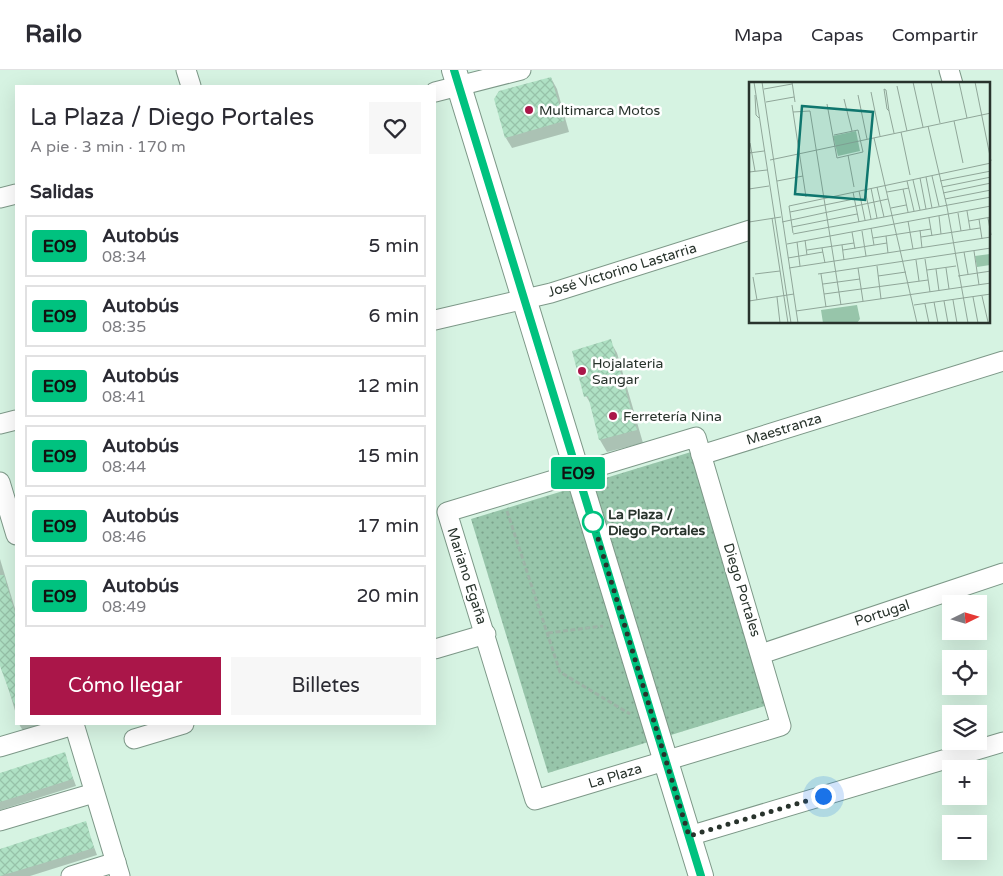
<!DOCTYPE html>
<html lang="es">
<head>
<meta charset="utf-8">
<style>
	:root { --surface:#fff; --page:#f7f7f7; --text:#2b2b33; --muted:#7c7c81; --line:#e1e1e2; --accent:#aa1649 }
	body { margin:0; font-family:"Varela Round",sans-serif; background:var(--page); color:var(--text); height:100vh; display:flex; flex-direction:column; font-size:19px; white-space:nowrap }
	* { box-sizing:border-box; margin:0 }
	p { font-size:16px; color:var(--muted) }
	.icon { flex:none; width:28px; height:28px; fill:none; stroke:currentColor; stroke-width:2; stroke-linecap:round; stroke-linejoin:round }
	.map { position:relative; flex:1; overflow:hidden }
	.side { position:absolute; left:15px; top:15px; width:421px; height:640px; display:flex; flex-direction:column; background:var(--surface); border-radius:0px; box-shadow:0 5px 20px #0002 }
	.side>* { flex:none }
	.badge { padding:0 10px; border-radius:4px; font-size:18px; line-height:32px }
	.needle { width:32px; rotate:85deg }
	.controls { position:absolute; left:942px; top:525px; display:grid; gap:10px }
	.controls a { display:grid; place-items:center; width:45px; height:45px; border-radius:0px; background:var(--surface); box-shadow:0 5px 20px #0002; font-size:25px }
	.you { position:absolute; width:25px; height:25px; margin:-12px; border:4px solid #fff; border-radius:50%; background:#1a73e8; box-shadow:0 0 0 8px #1a73e833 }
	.map>.badge { position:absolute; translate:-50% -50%; box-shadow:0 0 0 2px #fff }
	h2 { padding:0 15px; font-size:19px; line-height:45px }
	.round { display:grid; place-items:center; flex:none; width:52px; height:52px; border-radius:0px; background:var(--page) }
	.headline { display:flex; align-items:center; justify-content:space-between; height:85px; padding:0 15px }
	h1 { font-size:24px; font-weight:600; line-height:38px }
	.button { display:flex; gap:10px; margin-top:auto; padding:10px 15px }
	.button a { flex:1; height:58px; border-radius:0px; background:var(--accent); color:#fff; font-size:20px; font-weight:600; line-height:58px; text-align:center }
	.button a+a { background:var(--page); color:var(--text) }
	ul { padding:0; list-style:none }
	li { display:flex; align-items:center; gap:15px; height:62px; margin:0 10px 8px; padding:0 5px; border:2px solid var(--line); border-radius:0px }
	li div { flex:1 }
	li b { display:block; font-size:19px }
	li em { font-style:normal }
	li .badge { min-width:55px; font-weight:700; text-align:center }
	header { display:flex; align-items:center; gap:30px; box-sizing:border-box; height:70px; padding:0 25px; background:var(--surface); border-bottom:1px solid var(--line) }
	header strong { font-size:24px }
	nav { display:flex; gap:28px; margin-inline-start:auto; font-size:18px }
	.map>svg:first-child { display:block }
</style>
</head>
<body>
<header>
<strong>Railo</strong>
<nav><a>Mapa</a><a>Capas</a><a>Compartir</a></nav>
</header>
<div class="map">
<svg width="1003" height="806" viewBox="0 0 1003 806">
	<defs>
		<pattern id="park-dots" width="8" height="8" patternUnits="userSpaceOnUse" patternTransform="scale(1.25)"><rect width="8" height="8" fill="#97c5aa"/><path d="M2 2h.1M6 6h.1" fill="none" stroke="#7ba18b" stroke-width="1.8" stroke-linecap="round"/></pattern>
		<pattern id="building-cross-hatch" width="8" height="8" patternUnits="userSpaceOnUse" patternTransform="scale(1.25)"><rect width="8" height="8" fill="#afe1c4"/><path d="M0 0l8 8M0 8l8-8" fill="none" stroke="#97c2a9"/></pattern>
	</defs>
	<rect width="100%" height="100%" fill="#d6f3e2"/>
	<!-- park -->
	<polygon fill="url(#park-dots)" points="691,382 768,635 548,703 471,449"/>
	<!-- shadow -->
	<g fill="#0003">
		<polygon points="551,8 557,19 569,62 512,78 506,68"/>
		<polygon points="610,271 617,283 643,373 607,382 600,370 592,336 586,326"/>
		<polygon points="0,489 16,542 16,644 0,590"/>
		<polygon points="19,654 47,654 23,661"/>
		<polygon points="64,684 76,716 0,740 0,705"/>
		<polygon points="85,753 97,785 30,806 0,806 0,780"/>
	</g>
	<!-- building -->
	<g fill="url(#building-cross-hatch)">
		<polygon points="551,7 564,51 505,68 494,29 499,21"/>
		<polygon points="611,269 637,360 599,370 588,326 584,327 572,281"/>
		<polygon points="0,505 4,505 16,546 15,637 0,596"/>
		<polygon points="65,682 73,709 0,732 0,703"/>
		<polygon points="86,751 94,778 0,806 0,779"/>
	</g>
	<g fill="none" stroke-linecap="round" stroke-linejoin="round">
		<!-- minor casing -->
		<g stroke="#7d9888" stroke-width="21">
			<g id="minor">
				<polyline points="186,0 191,16"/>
				<polyline points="949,0 953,14"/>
				<polyline points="435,22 521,0"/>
				<polyline points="0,128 16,124"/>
				<polyline points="435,250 551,223 750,160"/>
				<polyline points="0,354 16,350"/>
				<polygon points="696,367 781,656 535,730 447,442"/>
				<polyline points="701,385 1003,291"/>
				<polyline points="0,412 16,465"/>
				<polyline points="435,579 486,564"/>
				<polyline points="761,584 1003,503"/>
				<polyline points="74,654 120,806"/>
				<polyline points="134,669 184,654"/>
				<polyline points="0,677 74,655"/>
				<polyline points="0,751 94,723"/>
				<polyline points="689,766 1003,672"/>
				<polyline points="71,806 116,792"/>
			</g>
		</g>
		<!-- major casing -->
		<g stroke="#7d9888" stroke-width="26">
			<polyline id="major" points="454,0 701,806"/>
		</g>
		<!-- path -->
		<g stroke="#9db4a7" stroke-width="3" stroke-dasharray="5 2.5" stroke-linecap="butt">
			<polyline points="507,441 560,602 630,644"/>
			<polyline points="548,563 603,556"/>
		</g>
		<!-- minor -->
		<use href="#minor" stroke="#fff" stroke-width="19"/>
		<!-- major -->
		<use href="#major" stroke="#fff" stroke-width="24"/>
	</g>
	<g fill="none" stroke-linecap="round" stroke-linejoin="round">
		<!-- line casing -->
		<g stroke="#fff" stroke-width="11">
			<polyline id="line" points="454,0 701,806"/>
		</g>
		<!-- line -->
		<use href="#line" stroke="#00c27f" stroke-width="8"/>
		<!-- walk -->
		<polyline stroke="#28332c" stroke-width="5" stroke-dasharray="0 9" points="593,452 689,766 823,726"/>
	</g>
	<!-- markers -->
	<g fill="#aa1649" stroke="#fff" stroke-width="2">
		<circle cx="529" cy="40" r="5"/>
		<circle cx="582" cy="301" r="5"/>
		<circle cx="613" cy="346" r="5"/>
	</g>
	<circle fill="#fff" stroke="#00c27f" stroke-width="2.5" cx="593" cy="452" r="10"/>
	<g text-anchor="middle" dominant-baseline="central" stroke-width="5" stroke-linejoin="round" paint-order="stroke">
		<!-- poi labels -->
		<g font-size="14" fill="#28332c" stroke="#fff" text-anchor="start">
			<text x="539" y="40">Multimarca Motos</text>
			<text x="592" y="293">Hojalateria<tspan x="592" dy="16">Sangar</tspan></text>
			<text x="623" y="346">Ferretería Nina</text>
		</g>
		<!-- street labels -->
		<g font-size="14" fill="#28332c" stroke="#fff">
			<text transform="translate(622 200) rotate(-17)">José Victorino Lastarria</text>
			<text transform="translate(784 359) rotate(-17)">Maestranza</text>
			<text transform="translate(467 506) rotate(72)">Mariano Egaña</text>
			<text transform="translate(742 520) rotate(73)">Diego Portales</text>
			<text transform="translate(882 543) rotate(-18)">Portugal</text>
			<text transform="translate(615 706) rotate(-17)">La Plaza</text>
		</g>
		<!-- stop labels -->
		<g font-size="14" font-weight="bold" fill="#28332c" stroke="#fff" text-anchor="start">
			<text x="608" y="444">La Plaza /<tspan x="608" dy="16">Diego Portales</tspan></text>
		</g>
	</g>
	<!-- overview -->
	<g transform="translate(749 12)">
		<rect width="241" height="241" fill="#d6f3e2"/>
		<path d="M107,49l4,20 -22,5 -5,-20zM241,172v11l-13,2 -2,-11zM108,223l3,14 -3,4h-34l-2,-13z" fill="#97c5aa"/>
		<path fill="none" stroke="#90a699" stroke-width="1" d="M5,0l37,241M13,0l36,241M43,0l3,20M164,0l10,45M182,0l9,41M210,0l8,36M226,0l16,79M148,4l10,45M15,7l28,-5M135,7l2,1 3,21 -2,-2zM122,10l9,44M6,13l1,20 3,3M109,13l9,44M95,17l8,32M17,20l28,-5M78,22l10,54 26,-6 -5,-22 -24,5M43,23l14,92M140,29l5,22M44,30l17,-1 31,194M205,39l9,42M179,44l19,81 21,116M152,50l9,43M125,56l43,185M1,61l5,28M0,71l15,-2M99,73l6,32M21,78l221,-47M0,90l18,-2M183,94l7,30M177,95l6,31M171,96l6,31M164,98l7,30M28,99l26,-5M158,99l7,30M191,99l51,-10M128,105l7,30M193,105l49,-10M122,106l6,30M0,107l20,-3M154,107l5,23M116,108l6,29M110,109l6,29M104,110l6,30M138,110l22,-4M194,111l48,-10M196,117l46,-9M40,124l202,-43M40,124l4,27M142,126l15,-3M218,129l3,18M41,130l64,-13M209,131l3,18M190,134l2,18M23,136l16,105M180,136l3,18M239,136l3,17M230,137l3,20M159,139l5,28M220,139l22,-4M0,140l32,-5M33,140l106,-23M43,145l65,-13M122,146l3,17M171,148l2,18M113,149l4,25M103,150l3,17M44,152l198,-37M137,154l2,17M172,155l59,-9M124,156l58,-9M56,158l2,15M48,160l3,24M38,162l204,-38M93,163l2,15M73,166l3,15M58,168l47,-7M94,168l44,-7M225,169l5,34M215,170l4,22M39,176l35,-6M176,177l5,33M167,178l3,21M128,184l4,33M40,186l202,-31M109,186l5,33M197,186l3,21M187,187l3,22M178,188l29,-4M6,192l25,-3M69,192l173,-26M72,192l5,33M129,194l28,-4M209,194l33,-5M4,195l4,23M74,202l37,-5M75,212l104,-14M233,214l6,26M28,215l3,26M224,215l5,26M204,218l4,23M0,219l45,-7M195,219l4,22M185,220l4,21M176,222l4,19M165,223l77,-11M47,229l195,-28"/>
		<path fill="#0f766e" fill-opacity="0.15" stroke="#0f766e" stroke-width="2.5" d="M53,24l71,6 -8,88 -70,-6z"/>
		<rect width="241" height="241" fill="none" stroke="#28332c" stroke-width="2.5"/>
	</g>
</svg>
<div class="controls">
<a><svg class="needle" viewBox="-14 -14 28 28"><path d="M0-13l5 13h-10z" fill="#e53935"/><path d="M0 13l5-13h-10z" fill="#7c7c81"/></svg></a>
<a><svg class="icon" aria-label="locate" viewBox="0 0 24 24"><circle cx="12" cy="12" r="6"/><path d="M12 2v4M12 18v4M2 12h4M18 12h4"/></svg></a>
<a><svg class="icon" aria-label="layers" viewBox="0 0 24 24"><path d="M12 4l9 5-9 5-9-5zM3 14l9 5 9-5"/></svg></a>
<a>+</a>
<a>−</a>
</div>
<div class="you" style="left:823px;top:726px"></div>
<b class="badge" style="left:578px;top:403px;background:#00c27f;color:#111">E09</b>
<section class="side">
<div class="headline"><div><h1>La Plaza / Diego Portales</h1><p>A pie · 3 min · 170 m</p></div><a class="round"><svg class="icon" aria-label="heart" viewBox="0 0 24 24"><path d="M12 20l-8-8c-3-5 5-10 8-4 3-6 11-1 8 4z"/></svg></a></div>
<h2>Salidas</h2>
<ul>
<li><span class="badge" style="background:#00c27f;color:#111">E09</span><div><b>Autobús</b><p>08:34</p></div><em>5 min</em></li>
<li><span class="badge" style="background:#00c27f;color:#111">E09</span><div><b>Autobús</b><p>08:35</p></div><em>6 min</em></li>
<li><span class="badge" style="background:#00c27f;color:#111">E09</span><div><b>Autobús</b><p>08:41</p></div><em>12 min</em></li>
<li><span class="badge" style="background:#00c27f;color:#111">E09</span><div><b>Autobús</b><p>08:44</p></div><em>15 min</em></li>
<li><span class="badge" style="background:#00c27f;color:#111">E09</span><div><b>Autobús</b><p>08:46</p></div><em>17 min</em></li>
<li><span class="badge" style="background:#00c27f;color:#111">E09</span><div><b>Autobús</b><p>08:49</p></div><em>20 min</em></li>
</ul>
<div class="button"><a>Cómo llegar</a><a>Billetes</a></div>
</section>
</div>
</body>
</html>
